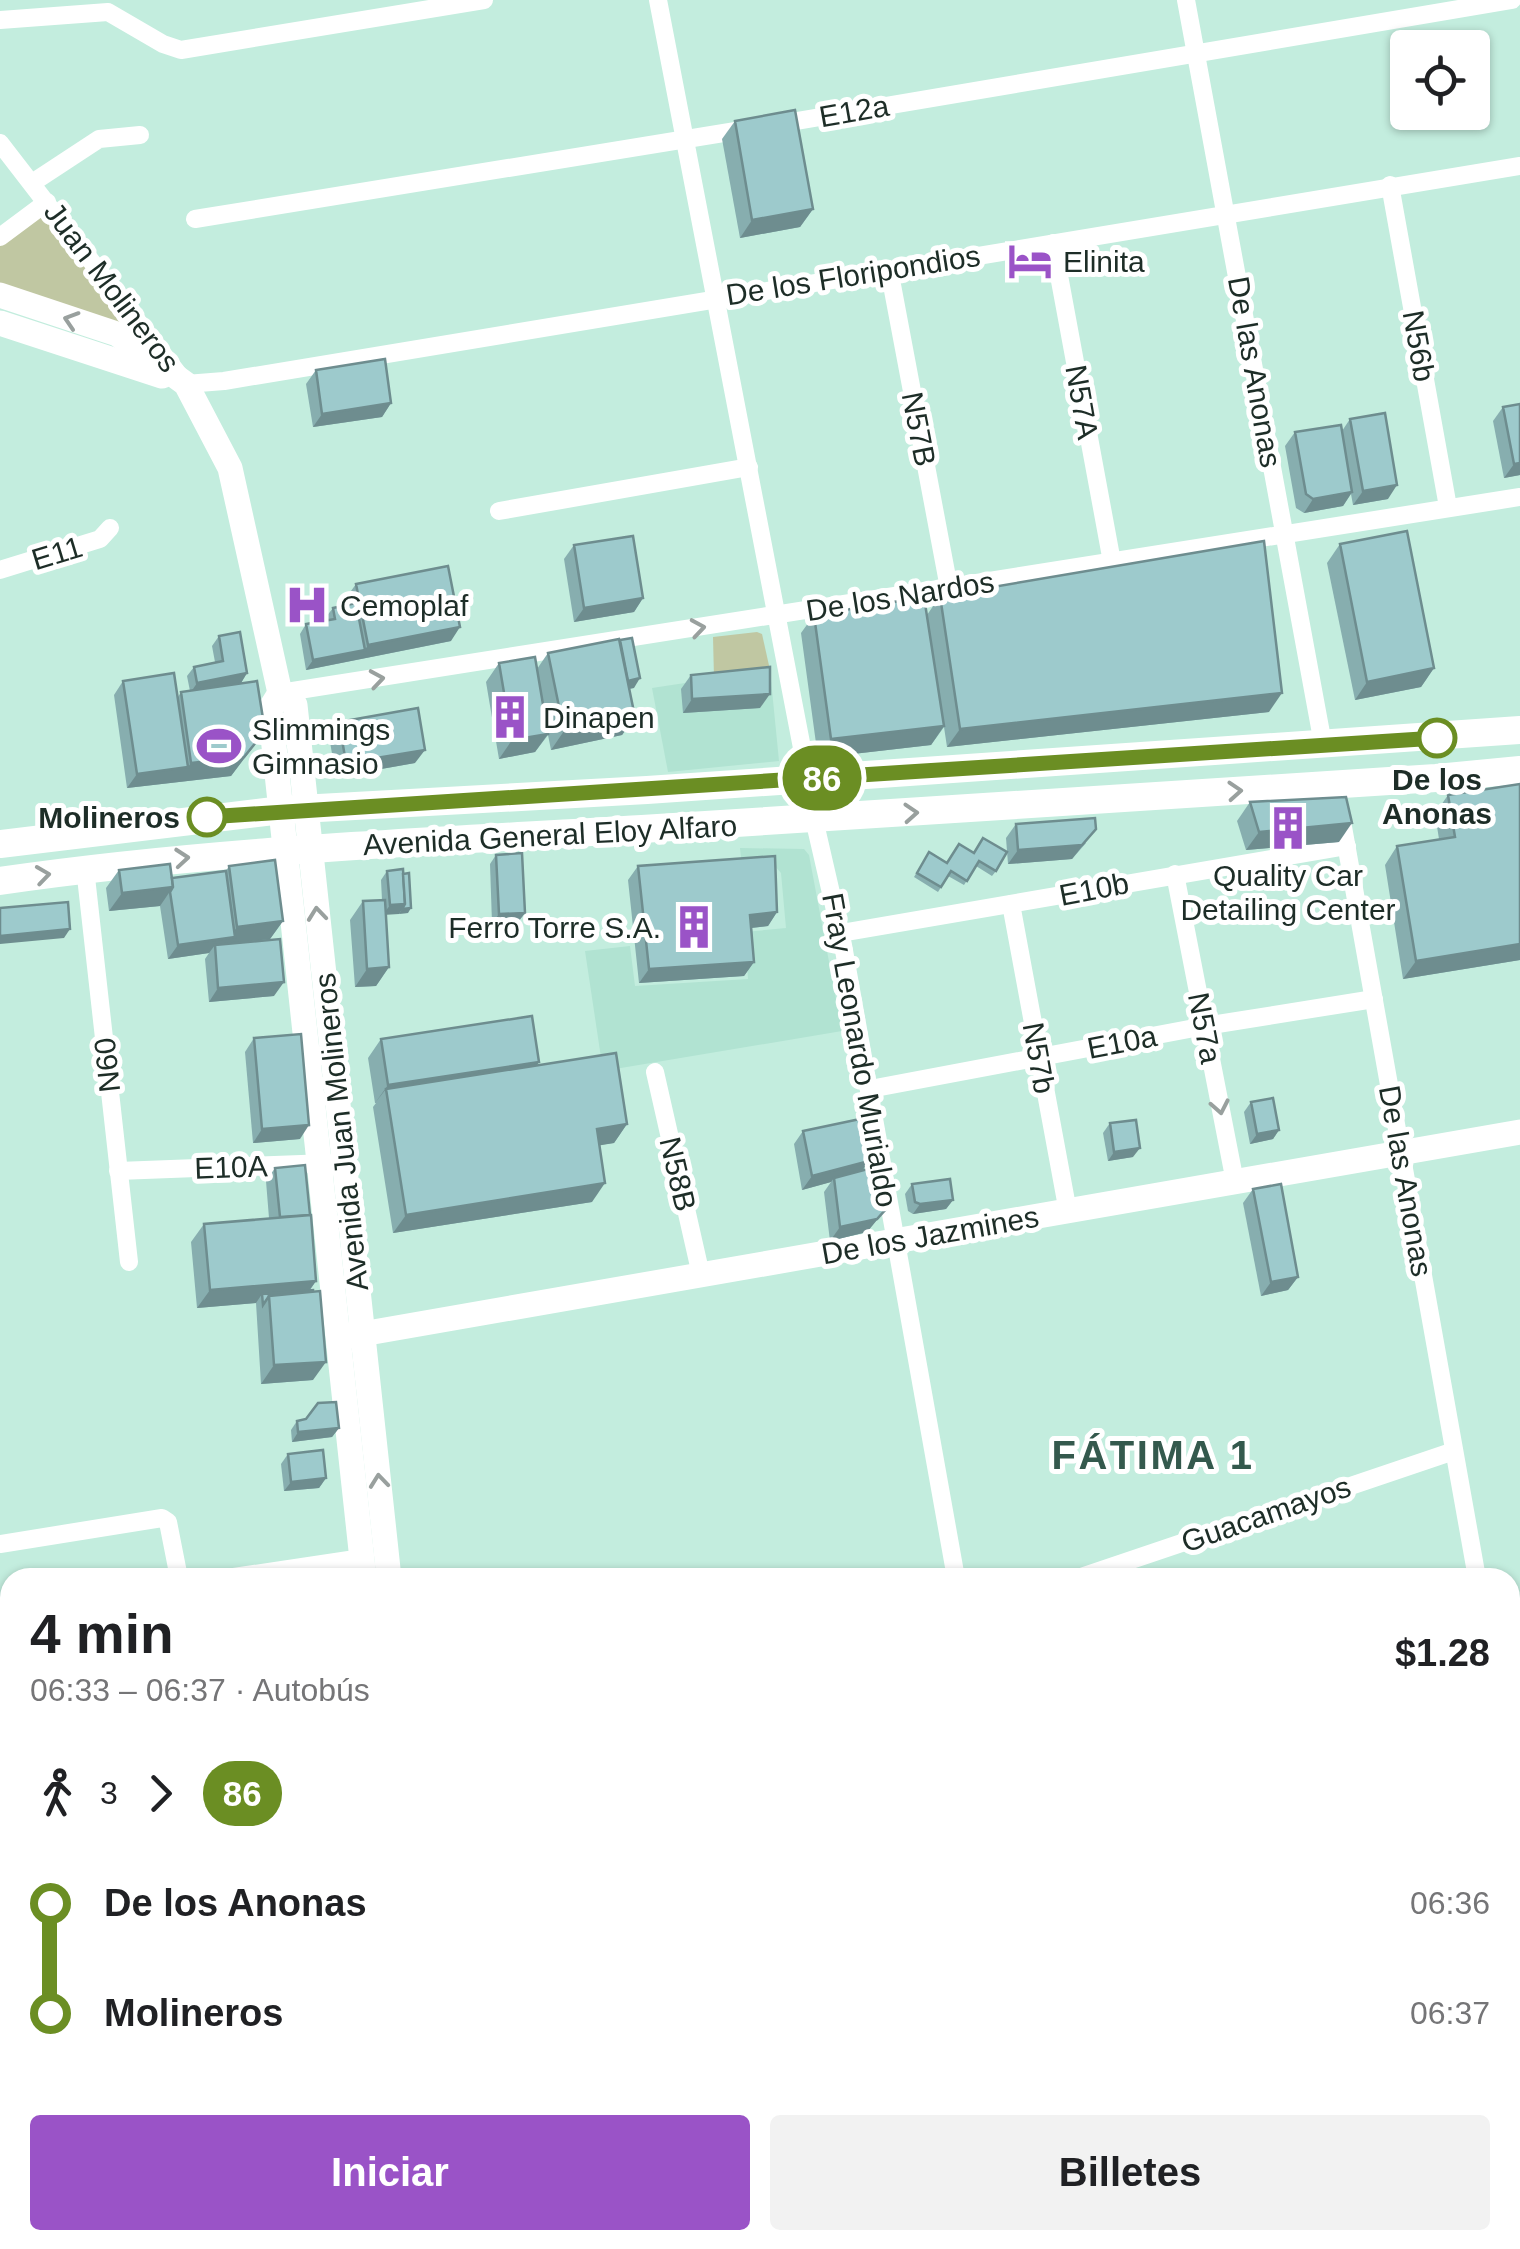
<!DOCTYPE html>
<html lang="es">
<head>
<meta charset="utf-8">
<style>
	:root { --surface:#fff; --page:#f2f2f2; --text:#202124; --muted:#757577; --accent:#9a53c7 }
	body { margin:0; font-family:Helvetica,sans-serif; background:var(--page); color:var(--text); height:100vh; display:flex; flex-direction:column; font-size:38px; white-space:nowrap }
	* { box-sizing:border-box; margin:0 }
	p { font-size:32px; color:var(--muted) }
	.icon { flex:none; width:55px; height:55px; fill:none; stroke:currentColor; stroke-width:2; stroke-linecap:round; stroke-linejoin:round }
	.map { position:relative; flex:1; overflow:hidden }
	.side { position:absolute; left:0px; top:1568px; width:1520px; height:682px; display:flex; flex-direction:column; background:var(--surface); border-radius:30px 30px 0 0; box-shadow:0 2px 8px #0004 }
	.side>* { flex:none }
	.badge { padding:0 20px; border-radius:32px; font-size:35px; line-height:65px }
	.fabs { position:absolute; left:1390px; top:30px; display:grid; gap:20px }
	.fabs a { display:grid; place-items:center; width:100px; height:100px; border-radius:10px; background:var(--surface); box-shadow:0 2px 8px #0004; font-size:50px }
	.map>.badge { position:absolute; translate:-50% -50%; box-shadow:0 0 0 5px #fff }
	.legs { display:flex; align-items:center; gap:15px; height:110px; padding:0 30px; font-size:32px }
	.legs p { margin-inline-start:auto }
	.overview { display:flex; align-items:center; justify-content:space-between; height:170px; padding:0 30px }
	h1 { font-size:55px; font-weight:700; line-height:75px }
	.button { display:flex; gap:20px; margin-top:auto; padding:20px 30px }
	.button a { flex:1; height:115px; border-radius:10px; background:var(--accent); color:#fff; font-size:40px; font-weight:700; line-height:115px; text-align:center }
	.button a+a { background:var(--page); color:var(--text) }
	ul { padding:0 30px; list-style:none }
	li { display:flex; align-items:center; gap:35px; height:110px; font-size:38px }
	li i { display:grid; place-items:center; width:15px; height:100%; margin:0 12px; background:currentColor }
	li i::after { content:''; width:25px; height:25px; margin:-12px; border:8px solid; border-radius:50%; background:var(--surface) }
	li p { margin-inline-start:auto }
	li:first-child i { background:linear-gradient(#0000 50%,currentColor 0) }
	li:last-child i { background:linear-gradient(currentColor 50%,#0000 0) }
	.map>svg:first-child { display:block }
</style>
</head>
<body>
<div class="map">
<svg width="1520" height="2249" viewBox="0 0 1520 2249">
	<rect width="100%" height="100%" fill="#c3edde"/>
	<!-- built -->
	<g fill="#b1e3d2">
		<polygon points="770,670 779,761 668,772 652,688"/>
		<polygon points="740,848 804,849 809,855 842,1031 603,1071 585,951 630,946 635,986 748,979 745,932 786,928 781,873 773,864 742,866"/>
	</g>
	<!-- green -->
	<g fill="#c0c7a2">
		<polygon points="47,202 171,368 0,292 0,237"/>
		<polygon points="757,632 762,634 770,670 714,678 713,637"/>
	</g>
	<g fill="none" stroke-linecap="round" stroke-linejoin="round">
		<!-- street -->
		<g stroke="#fff" stroke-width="18">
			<polyline points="658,0 808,779"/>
			<polyline points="1186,0 1323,744"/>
			<polyline points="0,20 108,12 163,44 181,50 484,0"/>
			<polyline points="773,125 1512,0"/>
			<polyline points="0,143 186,384 224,381 1520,166"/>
			<polyline points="32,183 99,139 140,135"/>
			<polyline points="1390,185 1448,507"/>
			<polyline points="195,219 748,129"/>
			<polyline points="0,237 47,202"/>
			<polyline points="1053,243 1112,562"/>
			<polyline points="889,269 949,588"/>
			<polyline points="499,511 749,467"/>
			<polyline points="0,570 100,539 110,528"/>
			<polyline points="280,693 1520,497"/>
			<polyline points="1340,810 1477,1578"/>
			<polyline points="814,819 843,945 956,1578"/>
			<polyline points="85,868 129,1262"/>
			<polyline points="1175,874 1235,1182"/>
			<polyline points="1011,904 1068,1212"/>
			<polyline points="841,933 1347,846"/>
			<polyline points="655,1072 701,1275"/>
			<polyline points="870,1089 1205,1026 1374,999"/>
			<polyline points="118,1171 328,1163"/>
			<polyline points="0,1544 162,1518 168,1522 179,1578"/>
			<polyline points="227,1578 362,1558"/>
			<polyline points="1078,1578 1454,1451"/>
			<polyline points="1510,1711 1520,1706"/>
			<polyline points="1510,1763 1520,1819"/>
			<polyline points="0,1882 10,1881"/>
			<polyline points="0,2070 10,2069"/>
			<polyline points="1076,2240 1077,2249"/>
			<polyline points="1366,2240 1368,2249"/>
		</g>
		<!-- secondary -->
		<g stroke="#fff" stroke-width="25">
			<polyline points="0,295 117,334 186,384 230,468 280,693 295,705 389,1578"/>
			<polyline points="0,323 162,376"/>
			<polyline points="280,693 270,709 364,1578"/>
			<polyline points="339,1338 1520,1132"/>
			<polyline points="469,2240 471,2249"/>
			<polyline points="494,2240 495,2249"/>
		</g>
		<!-- primary -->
		<g stroke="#fff" stroke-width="28">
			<polyline points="0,844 282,810 647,790 1520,730"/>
			<path d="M0,881c213,-31 427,-39 642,-52 264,-16 529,-34 794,-51l84,-8"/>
			<polyline points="1510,2050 1520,2046"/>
			<polyline points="1510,2095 1520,2091"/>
			<polyline points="1142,2249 1156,2240"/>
			<polyline points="1215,2249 1230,2240"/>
		</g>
	</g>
	<!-- wall -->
	<g fill="#87aeaf">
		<polygon points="735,121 813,209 800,227 740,238 722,139"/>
		<polygon points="316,370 391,403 382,417 313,427 306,384"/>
		<polygon points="1503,407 1520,475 1504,478 1493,421"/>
		<polygon points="1350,419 1388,499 1353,505 1351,494 1343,506 1304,513 1296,508 1285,446 1295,432 1342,431"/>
		<polygon points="1340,544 1434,668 1421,687 1355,700 1327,563"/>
		<polygon points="574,545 643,598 634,612 574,622 564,559"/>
		<polygon points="356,584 451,641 306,670 300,634 306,624 327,620 326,617 333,608 348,605 346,598"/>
		<polygon points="940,596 1269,712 947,747 944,727 931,745 818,758 801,633 814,615 927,615"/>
		<polygon points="219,636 247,673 241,683 265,731 231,776 127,788 114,695 123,681 178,697 181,692 190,691 187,676 194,667 215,662 212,646"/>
		<polygon points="548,653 634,688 629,689 635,717 622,735 551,750 548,735 535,752 499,759 486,682 499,663 537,669"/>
		<polygon points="691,675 760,708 683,713 681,689"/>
		<polygon points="339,722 415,763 336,777 329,736"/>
		<polygon points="1448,795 1520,960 1403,979 1385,865 1397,846 1439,839 1435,814"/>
		<polygon points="1250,802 1339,842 1246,850 1237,821"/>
		<polygon points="1016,824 1086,843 1072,859 1008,864 1006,838"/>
		<polygon points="959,844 996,871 992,876 976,866 964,885 948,876 938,892 914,877 929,852 947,863"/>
		<polygon points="496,855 525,913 518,922 492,923 490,864"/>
		<polygon points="229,866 283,921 270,939 274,996 209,1002 205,959 209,953 168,959 160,906 109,911 106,888 119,870 172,878 226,871"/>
		<polygon points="638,866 777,912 768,926 752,928 754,962 744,976 639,983 628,880"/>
		<polygon points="387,871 408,913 386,914 389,967 376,986 355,987 350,920 363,901 382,900 381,880"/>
		<polygon points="254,1038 300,1139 253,1143 245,1052"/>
		<polygon points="381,1039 539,1062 537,1065 627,1124 614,1143 599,1145 592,1202 393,1233 373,1107 376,1103 375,1103 368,1058"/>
		<polygon points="1251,1102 1279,1130 1273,1139 1250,1144 1244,1112"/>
		<polygon points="1110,1123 1133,1157 1108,1161 1103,1133"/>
		<polygon points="803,1131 869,1161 862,1171 886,1209 867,1232 830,1241 824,1192 831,1182 802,1190 794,1144"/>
		<polygon points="275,1168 316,1281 310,1290 313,1380 261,1384 256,1303 197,1308 191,1242 204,1224 269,1218 266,1181"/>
		<polygon points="912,1184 953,1200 946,1209 913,1214 908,1211 905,1194"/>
		<polygon points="1253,1189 1298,1277 1288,1290 1261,1296 1243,1203"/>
		<polygon points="297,1421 339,1428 332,1437 292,1442 291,1430"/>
		<polygon points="288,1454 326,1478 319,1488 284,1491 281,1464"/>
		<polygon points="1510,1988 1520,2023 1511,2026 1510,2022"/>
		<polygon points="899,2240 1022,2240 1024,2249 901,2249"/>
		<polygon points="1390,2240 1466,2240 1460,2249 1392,2249"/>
	</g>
	<!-- shaded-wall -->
	<g fill="#6e8d8f">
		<polygon points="813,209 800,227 740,238 752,220"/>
		<polygon points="391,403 382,417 313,427 322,414"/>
		<polygon points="1520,463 1520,475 1504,478 1514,464"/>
		<polygon points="1397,485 1388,499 1353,505 1363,491"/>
		<polygon points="1352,492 1343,506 1304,513 1313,499"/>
		<polygon points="643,598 634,612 574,622 584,608"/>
		<polygon points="460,627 451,641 306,670 313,660 365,650 368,645"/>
		<polygon points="1434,668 1421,687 1355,700 1367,682"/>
		<polygon points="247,673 241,683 191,692 197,683"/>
		<polygon points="640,678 634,688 620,690 626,681"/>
		<polygon points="1282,693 1269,712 947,747 960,729"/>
		<polygon points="770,694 760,708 683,713 692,699"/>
		<polygon points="635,717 622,735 551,750 564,731"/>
		<polygon points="944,726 931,745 818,758 831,739"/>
		<polygon points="265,731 231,776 127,788 137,774 188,767 191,763"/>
		<polygon points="548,734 535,752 499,759 512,740"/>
		<polygon points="425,750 415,763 336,777 346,763"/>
		<polygon points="1352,823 1339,842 1246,850 1259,832"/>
		<polygon points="1096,829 1072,859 1008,864 1018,850"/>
		<polygon points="173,887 160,906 109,911 122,893"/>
		<polygon points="405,904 399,914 383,915 390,905"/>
		<polygon points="411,908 408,913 399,914 402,909"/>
		<polygon points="777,912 768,926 741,929 750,915"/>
		<polygon points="525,913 518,922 492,923 499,914"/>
		<polygon points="283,921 270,939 215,945 209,953 168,959 178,945 230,937 237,927"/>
		<polygon points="70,929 64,938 0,944 0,936"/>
		<polygon points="1520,944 1520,960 1403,979 1416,961"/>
		<polygon points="754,962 744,976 639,983 649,969"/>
		<polygon points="389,967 376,986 355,987 367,969"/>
		<polygon points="284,982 274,996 209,1002 218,988"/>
		<polygon points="539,1062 526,1080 386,1089 375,1103 388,1085"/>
		<polygon points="627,1124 614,1143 584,1148 597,1129"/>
		<polygon points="309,1125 300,1139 253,1143 262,1129"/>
		<polygon points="1279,1130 1273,1139 1250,1144 1257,1134"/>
		<polygon points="1140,1148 1133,1157 1108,1161 1114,1152"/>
		<polygon points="869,1161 859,1175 834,1178 831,1182 802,1190 812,1176"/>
		<polygon points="605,1183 592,1202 393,1233 406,1215"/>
		<polygon points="953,1200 946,1209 913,1214 920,1204"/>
		<polygon points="886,1209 867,1232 830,1241 840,1227"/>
		<polygon points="1298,1277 1288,1290 1261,1296 1271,1282"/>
		<polygon points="316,1281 303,1299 262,1294 256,1303 197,1308 210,1290"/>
		<polygon points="326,1362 313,1380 261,1384 274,1365"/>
		<polygon points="339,1428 332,1437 292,1442 298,1432"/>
		<polygon points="326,1478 319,1488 284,1491 291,1482"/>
		<polygon points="1520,2016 1520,2023 1511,2026 1518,2017"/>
		<polygon points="1441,2240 1466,2240 1460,2249 1401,2249 1403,2246"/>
	</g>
	<!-- building -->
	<g fill="#9dcacc" stroke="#6e8d8f" stroke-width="2.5">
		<polygon points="795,110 813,209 752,220 735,121"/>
		<polygon points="385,359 391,403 322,414 316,370"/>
		<polygon points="1520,404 1520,463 1514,464 1503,407"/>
		<polygon points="1385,413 1397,485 1363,491 1350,419"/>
		<polygon points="1341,425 1352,492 1313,499 1306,494 1295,432"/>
		<polygon points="1407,531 1434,668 1367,682 1340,544"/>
		<polygon points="633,536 643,598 584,608 574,545"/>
		<polygon points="1264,541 1282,693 960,729 940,596"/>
		<polygon points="448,566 460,627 368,645 356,584"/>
		<polygon points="924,597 944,726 831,739 814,615"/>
		<polygon points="356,603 365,650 313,660 306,624 335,619 333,608"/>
		<polygon points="240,632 247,673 197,683 194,667 223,661 219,636"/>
		<polygon points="632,638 640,678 628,681 620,640"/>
		<polygon points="619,639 635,717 564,731 548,653"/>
		<polygon points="535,657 548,734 512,740 499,663"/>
		<polygon points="770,667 770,694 692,699 691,675"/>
		<polygon points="174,673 188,767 137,774 123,681"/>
		<polygon points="257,681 265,731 244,757 191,763 181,692"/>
		<polygon points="418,708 425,750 346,763 339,722"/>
		<polygon points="1520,784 1520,944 1416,961 1397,846 1455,837 1448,795"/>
		<polygon points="1346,797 1352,823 1259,832 1250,802"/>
		<polygon points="1095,818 1096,829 1082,845 1018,850 1016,824"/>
		<polygon points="983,838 1007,852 996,871 979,861 967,881 951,871 941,887 917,873 929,852 947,863 959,844 974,853"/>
		<polygon points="522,853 525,913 499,914 496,855"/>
		<polygon points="775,856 777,912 750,915 754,962 649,969 638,866"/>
		<polygon points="275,860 283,921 237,927 229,866"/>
		<polygon points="170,864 173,887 122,893 119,870"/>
		<polygon points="403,869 405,904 390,905 387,871"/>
		<polygon points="226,871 235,937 178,945 170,892 173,887 172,878"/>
		<polygon points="409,873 411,908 402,909 405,904 403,874"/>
		<polygon points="385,900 389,967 367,969 363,901"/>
		<polygon points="68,902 70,929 0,936 0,908"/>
		<polygon points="280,939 284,982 218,988 215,945"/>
		<polygon points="532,1016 539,1062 388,1085 381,1039"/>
		<polygon points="301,1034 309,1125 262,1129 254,1038"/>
		<polygon points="616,1053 627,1124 597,1129 605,1183 406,1215 386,1089"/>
		<polygon points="1273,1098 1279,1130 1257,1134 1251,1102"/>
		<polygon points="860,1119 869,1161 812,1176 803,1131"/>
		<polygon points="1136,1120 1140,1148 1114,1152 1110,1123"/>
		<polygon points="305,1165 310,1215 280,1217 275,1168"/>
		<polygon points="879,1166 886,1209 877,1219 840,1227 834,1178"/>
		<polygon points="950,1179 953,1200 920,1204 915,1202 912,1184"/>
		<polygon points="1281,1184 1298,1277 1271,1282 1253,1189"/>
		<polygon points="311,1215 316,1281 210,1290 204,1224"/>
		<polygon points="313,1290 313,1292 269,1296 263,1305 262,1294"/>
		<polygon points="320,1291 326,1362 274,1365 269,1296"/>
		<polygon points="336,1402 339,1428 298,1432 297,1421 306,1419 318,1403"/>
		<polygon points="323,1450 326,1478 291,1482 288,1454"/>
		<polygon points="1520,1985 1520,2016 1518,2017 1510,1988"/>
		<polygon points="916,2240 967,2240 969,2249 918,2249"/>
		<polygon points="975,2240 1022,2240 1024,2249 976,2249"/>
		<polygon points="1402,2240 1441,2240 1403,2246"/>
	</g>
	<!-- one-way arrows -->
	<defs><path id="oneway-chevron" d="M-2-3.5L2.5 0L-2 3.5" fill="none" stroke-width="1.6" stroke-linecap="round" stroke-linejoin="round" transform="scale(2.5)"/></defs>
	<g stroke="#99a09e">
		<use href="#oneway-chevron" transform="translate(71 320) rotate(-162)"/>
		<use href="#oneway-chevron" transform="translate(698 628) rotate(-9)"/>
		<use href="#oneway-chevron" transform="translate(377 679) rotate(-9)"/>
		<use href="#oneway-chevron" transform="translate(1235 791) rotate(-4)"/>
		<use href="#oneway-chevron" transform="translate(911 813) rotate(-4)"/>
		<use href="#oneway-chevron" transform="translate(182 858) rotate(-5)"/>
		<use href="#oneway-chevron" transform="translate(43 875) rotate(-8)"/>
		<use href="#oneway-chevron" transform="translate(317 914) rotate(-96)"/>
		<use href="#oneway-chevron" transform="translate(1220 1107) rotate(79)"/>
		<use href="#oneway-chevron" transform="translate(379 1481) rotate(-96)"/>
	</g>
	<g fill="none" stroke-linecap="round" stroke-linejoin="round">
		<!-- line-1 casing -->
		<g stroke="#fff" stroke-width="22">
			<polyline id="line-1" points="207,817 1437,738"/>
		</g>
		<!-- line-1 -->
		<use href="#line-1" stroke="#6b8e23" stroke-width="15"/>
	</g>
	<!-- icons -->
	<defs>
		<g id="hotel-bare" transform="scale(3.45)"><path d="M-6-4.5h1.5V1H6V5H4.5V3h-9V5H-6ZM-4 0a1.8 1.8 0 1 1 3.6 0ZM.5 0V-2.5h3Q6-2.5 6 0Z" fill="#9a53c7" stroke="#fff" stroke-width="2.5" paint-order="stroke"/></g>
		<g id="hospital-bare" transform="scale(3.45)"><path d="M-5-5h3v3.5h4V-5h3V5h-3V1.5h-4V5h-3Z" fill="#9a53c7" stroke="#fff" stroke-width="2.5" paint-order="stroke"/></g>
		<g id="building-bare" transform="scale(3.45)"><path d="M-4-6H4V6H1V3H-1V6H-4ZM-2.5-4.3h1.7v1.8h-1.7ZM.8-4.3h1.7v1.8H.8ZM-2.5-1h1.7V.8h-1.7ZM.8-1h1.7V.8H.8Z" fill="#9a53c7" stroke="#fff" stroke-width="2.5" paint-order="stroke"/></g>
		<g id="stadium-bare" transform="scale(3.45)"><path d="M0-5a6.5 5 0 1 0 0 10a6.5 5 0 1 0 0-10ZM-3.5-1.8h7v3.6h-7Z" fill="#9a53c7" stroke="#fff" stroke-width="2.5" paint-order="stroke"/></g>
	</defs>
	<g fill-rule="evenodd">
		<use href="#hotel-bare" x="1030" y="261"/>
		<use href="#hospital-bare" x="307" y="605"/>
		<use href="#building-bare" x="510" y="717"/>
		<use href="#stadium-bare" x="219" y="746"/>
		<use href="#building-bare" x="1288" y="828"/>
		<use href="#building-bare" x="694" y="927"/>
	</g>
	<!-- markers -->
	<g fill="#fff" stroke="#6b8e23" stroke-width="5">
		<circle cx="1437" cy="738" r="18"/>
		<circle cx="207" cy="817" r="18"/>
	</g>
	<g text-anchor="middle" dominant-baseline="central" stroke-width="10" stroke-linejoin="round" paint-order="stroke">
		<!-- street labels -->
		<g font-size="30" fill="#1d2d27" stroke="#fff">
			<text transform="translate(854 111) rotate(-10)">E12a</text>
			<text transform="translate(853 275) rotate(-9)">De los Floripondios</text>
			<text transform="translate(112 287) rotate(53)">Juan Molineros</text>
			<text transform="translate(1419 346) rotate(80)">N56b</text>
			<text transform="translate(1255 372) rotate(80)">De las Anonas</text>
			<text transform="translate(1082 402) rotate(80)">N57A</text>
			<text transform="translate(919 429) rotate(79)">N57B</text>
			<text transform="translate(57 553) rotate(-17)">E11</text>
			<text transform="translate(900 596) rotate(-9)">De los Nardos</text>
			<text transform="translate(550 835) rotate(-3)">Avenida General Eloy Alfaro</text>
			<text transform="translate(1094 889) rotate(-11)">E10b</text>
			<text transform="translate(1205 1028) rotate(79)">N57a</text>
			<text transform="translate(1122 1042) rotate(-11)">E10a</text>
			<text transform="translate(860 1050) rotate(80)">Fray Leonardo Murialdo</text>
			<text transform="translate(1039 1058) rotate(80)">N57b</text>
			<text transform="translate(107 1065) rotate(-96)">N60</text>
			<text transform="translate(341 1132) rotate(-96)">Avenida Juan Molineros</text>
			<text transform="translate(231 1167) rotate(-2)">E10A</text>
			<text transform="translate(678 1174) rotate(77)">N58B</text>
			<text transform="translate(1406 1181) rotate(80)">De las Anonas</text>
			<text transform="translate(930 1235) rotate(-10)">De los Jazmines</text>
			<text transform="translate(1266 1514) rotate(-19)">Guacamayos</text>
		</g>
		<!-- poi labels -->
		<g font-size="30" fill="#1d2d27" stroke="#fff" text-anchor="start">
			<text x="1063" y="261">Elinita</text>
			<text x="340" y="605">Cemoplaf</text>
			<text x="543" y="717">Dinapen</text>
			<text x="252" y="729">Slimmings<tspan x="252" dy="34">Gimnasio</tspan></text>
			<text x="1288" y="875" text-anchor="middle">Quality Car<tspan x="1288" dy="34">Detailing Center</tspan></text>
			<text x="661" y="927" text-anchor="end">Ferro Torre S.A.</text>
		</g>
		<!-- stop labels -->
		<g font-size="30" font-weight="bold" fill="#1d2d27" stroke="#fff">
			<text x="1437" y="779">De los<tspan x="1437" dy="34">Anonas</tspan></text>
			<text x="180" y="817" text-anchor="end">Molineros</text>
		</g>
		<!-- district labels -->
		<g font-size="40" font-weight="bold" letter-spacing="2.5" fill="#34594d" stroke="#fff">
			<text x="1153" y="1455">FÁTIMA 1</text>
		</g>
	</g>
</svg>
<div class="fabs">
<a><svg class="icon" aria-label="locate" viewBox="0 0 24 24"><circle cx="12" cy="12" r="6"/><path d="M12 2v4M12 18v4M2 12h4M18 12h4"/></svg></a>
</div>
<b class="badge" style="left:822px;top:778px;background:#6b8e23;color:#fff">86</b>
<section class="side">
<div class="overview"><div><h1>4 min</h1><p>06:33 – 06:37 · Autobús</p></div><b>$1.28</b></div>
<div class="legs"><svg class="icon" aria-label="walk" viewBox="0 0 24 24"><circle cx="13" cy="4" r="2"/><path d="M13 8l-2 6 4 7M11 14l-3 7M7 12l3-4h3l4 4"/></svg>3<svg class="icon" aria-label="forward" viewBox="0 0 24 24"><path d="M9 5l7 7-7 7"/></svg><b class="badge" style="background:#6b8e23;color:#fff">86</b></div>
<ul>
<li><i style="color:#6b8e23"></i><b>De los Anonas</b><p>06:36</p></li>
<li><i style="color:#6b8e23"></i><b>Molineros</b><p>06:37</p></li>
</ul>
<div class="button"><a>Iniciar</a><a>Billetes</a></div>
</section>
</div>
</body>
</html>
